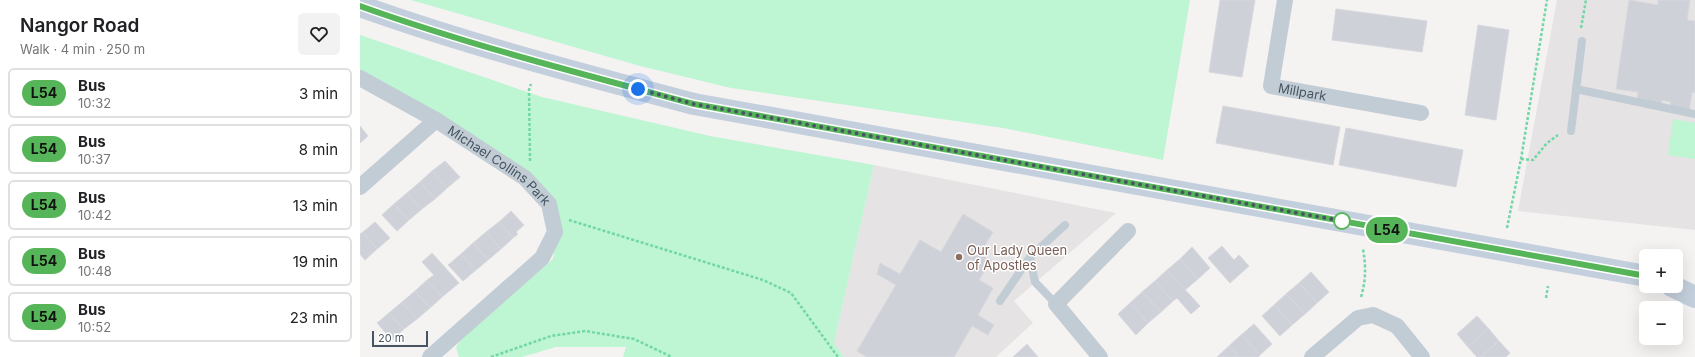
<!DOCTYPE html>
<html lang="en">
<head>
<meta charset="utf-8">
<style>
	:root { --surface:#fff; --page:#f2f2f2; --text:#202124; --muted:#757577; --line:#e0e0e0 }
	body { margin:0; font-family:Inter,sans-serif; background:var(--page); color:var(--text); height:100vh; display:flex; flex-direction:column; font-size:15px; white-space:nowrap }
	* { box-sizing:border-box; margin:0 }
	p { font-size:13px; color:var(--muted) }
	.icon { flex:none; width:22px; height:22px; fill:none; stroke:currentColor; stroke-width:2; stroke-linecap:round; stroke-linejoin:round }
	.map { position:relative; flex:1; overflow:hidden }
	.drawer { display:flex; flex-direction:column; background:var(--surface); width:360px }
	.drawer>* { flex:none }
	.badge { padding:0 8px; border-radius:13px; font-size:14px; line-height:26px }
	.fabs { position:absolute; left:1279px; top:249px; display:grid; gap:8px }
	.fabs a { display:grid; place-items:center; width:44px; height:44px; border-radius:6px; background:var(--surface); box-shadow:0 4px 16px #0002; font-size:20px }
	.scale { position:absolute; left:12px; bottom:10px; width:56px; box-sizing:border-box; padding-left:4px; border:2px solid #475562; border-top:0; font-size:11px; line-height:14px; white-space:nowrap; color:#475562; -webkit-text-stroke:3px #fff; paint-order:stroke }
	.you { position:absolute; width:20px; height:20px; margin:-10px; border:3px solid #fff; border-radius:50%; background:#1a73e8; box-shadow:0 0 0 6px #1a73e833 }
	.map>.badge { position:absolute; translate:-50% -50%; box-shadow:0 0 0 2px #fff }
	.round { display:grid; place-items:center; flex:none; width:42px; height:42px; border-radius:6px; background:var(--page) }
	.overview { display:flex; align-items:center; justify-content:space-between; height:68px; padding:0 20px }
	h1 { font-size:19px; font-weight:600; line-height:30px }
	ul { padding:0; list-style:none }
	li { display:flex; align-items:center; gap:12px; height:50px; margin:0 8px 6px; padding:0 12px; border:2px solid var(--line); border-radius:6px }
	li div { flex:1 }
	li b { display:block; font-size:15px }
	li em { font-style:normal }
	li .badge { min-width:44px; font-weight:700; text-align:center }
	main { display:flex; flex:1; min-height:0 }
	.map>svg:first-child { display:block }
</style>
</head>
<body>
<main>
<section class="drawer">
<div class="overview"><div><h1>Nangor Road</h1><p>Walk · 4 min · 250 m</p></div><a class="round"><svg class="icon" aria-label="heart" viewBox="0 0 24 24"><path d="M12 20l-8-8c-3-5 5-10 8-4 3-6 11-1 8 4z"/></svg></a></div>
<ul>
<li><span class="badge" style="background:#56b559;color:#111">L54</span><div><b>Bus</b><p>10:32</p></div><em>3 min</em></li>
<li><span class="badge" style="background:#56b559;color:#111">L54</span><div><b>Bus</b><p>10:37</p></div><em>8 min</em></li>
<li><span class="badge" style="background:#56b559;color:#111">L54</span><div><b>Bus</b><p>10:42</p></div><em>13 min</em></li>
<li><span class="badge" style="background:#56b559;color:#111">L54</span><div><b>Bus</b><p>10:48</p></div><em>19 min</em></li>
<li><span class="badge" style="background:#56b559;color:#111">L54</span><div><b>Bus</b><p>10:52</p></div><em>23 min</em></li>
</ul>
</section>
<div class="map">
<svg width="1335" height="357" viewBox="0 0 1335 357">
	<rect width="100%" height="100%" fill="#f5f2f2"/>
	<!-- education -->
	<g fill="#e6e3e4">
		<polygon points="1197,0 1335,0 1335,230 1158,211"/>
		<polygon points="514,165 756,213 654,301 673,323 636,357 484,357 474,343"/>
	</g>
	<!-- green -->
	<g fill="#bef5d3">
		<polygon points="51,0 830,0 803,160 643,128 371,88 280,66"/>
		<polygon points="0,35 182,97 350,136 514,165 474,343 484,357 263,357 266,347 196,347 162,357 99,357 96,347 103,337 193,259 199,217 181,193 0,75"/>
		<polygon points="1313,119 1335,123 1335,159 1308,155"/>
	</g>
	<!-- building -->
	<g fill="#ced1d8" stroke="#d6d8de">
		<polygon points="860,0 895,0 882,77 849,72"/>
		<polygon points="1269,0 1298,5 1298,0 1330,0 1327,20 1335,21 1335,93 1332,92 1329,111 1310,108 1311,102 1302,100 1301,104 1277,100 1278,92 1256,89"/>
		<polygon points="976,9 1067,21 1062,52 972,40"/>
		<polygon points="1118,25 1149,30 1136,120 1105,115"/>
		<polygon points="863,106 980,127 973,165 856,143"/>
		<polygon points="0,126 8,136 0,143"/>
		<polygon points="986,128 1103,150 1096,187 979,165"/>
		<polygon points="85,161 100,177 87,188 72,171"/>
		<polygon points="72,171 87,188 75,199 60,182"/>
		<polygon points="60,182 75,199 62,209 47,193"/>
		<polygon points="47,193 62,209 49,220 34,204"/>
		<polygon points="34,204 49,220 37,231 22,215"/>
		<polygon points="151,211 164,225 156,232 158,234 153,238 139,222"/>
		<polygon points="603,214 633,232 620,254 631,260 619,280 633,288 618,315 634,325 628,335 612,326 594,357 507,357 497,351 536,285 517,274 520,263 540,274 560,240 581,252"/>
		<polygon points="15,222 30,238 17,249 3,232"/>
		<polygon points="139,222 153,238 141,249 126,232"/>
		<polygon points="3,232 17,249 5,260 0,254 0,234"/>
		<polygon points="126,232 141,249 128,260 113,243"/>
		<polygon points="113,243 128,260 116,270 101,254"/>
		<polygon points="862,246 874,260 879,255 889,266 870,283 848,258"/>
		<polygon points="832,247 850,268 838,279 820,259"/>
		<polygon points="72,253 99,283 82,297 67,280 74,275 62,262"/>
		<polygon points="101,254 116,270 103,281 88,265"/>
		<polygon points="820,259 838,279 825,290 807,270"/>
		<polygon points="807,270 840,306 831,314 817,298 813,301 795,281"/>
		<polygon points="951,272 969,292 957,303 939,283"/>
		<polygon points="67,280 82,297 70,308 55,291"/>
		<polygon points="795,281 813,301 801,312 782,292"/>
		<polygon points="939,283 957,303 945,314 926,294"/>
		<polygon points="55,291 70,308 57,319 42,302"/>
		<polygon points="782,292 801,312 788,323 770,303"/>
		<polygon points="926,294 945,314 932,325 914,305"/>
		<polygon points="42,302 57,319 44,329 29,313"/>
		<polygon points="770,303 788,323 776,335 758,314"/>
		<polygon points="914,305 932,325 920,336 902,316"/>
		<polygon points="29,313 44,329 32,340 17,323"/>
		<polygon points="1117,316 1128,328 1108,347 1097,334"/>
		<polygon points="894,324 912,344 900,355 881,335"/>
		<polygon points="1128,328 1139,341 1121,357 1117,357 1108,347"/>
		<polygon points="881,335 900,355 898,357 879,357 869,346"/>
		<polygon points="1139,341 1150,353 1146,357 1121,357"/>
		<polygon points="667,344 678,357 653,357"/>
		<polygon points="869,346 879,357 857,357"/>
	</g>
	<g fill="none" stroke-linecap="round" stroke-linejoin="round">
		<!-- path -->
		<g stroke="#71d7a6" stroke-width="2.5" stroke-dasharray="3 2" stroke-linecap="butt">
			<polyline points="1221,28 1226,0"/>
			<polyline points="1161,159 1173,160 1187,143 1198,135"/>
			<polyline points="170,161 169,90 171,84"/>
			<polyline points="209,220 403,280 431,293 478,357"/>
			<polyline points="1147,228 1161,159 1187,0"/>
			<path d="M1001,297c5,-17 5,-31 2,-48"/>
			<polyline points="1186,298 1188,286"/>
			<polyline points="131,357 191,336 225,331 274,339 312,357"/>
		</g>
		<!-- service -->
		<g stroke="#c2ccd5" stroke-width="8">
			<polyline points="1216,89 1335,114"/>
			<polyline points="1211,131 1222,41"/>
			<polyline points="640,301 670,257"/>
			<polyline points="696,304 675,282 670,257 705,225"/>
		</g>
		<!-- minor -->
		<g stroke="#c2ccd5" stroke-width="16">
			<path id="s1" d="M925,0l-14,86 150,27"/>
			<path id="s2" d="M0,78l76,42 89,58 24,26 6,28 -13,26 -112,99"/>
			<polyline points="0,187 76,120"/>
			<polyline points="740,357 696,304 768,231"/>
			<polyline points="952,357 998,318 1013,315 1037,326 1062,357"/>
		</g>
		<!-- secondary -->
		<g stroke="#c3cfdc" stroke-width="22">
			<path d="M0,6c109,39 222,68 334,98l952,172"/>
			<polyline points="1312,286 1335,297"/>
		</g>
	</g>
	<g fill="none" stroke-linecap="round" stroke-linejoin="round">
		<!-- line casing -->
		<g stroke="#fff" stroke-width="9">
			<path id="line" d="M0,6c109,39 222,68 334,98l952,172"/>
		</g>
		<!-- line -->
		<use href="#line" stroke="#56b559" stroke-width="6"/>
		<!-- walk -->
		<polyline stroke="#475562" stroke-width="4" stroke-dasharray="0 7.2" points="278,89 334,104 982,221"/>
	</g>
	<!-- markers -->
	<circle fill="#fff" stroke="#56b559" stroke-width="2" cx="982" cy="221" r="8"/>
	<circle fill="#8d6e63" stroke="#fff" stroke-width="1.5" cx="599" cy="257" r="4"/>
	<g text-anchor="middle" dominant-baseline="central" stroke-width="3" stroke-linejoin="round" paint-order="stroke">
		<!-- street labels -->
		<g font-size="13" fill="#475562" stroke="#fff">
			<text stroke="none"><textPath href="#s1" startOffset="119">Millpark</textPath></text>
			<text stroke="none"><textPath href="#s2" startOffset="165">Michael Collins Park</textPath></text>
		</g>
		<!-- education labels -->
		<g font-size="13" fill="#785e54" stroke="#fff" text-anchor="start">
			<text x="607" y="250">Our Lady Queen<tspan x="607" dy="15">of Apostles</tspan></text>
		</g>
	</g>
</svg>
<div class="fabs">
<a>+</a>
<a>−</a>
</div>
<div class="scale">20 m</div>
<div class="you" style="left:278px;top:89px"></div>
<b class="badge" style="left:1027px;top:230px;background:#56b559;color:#111">L54</b>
</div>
</main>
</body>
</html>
